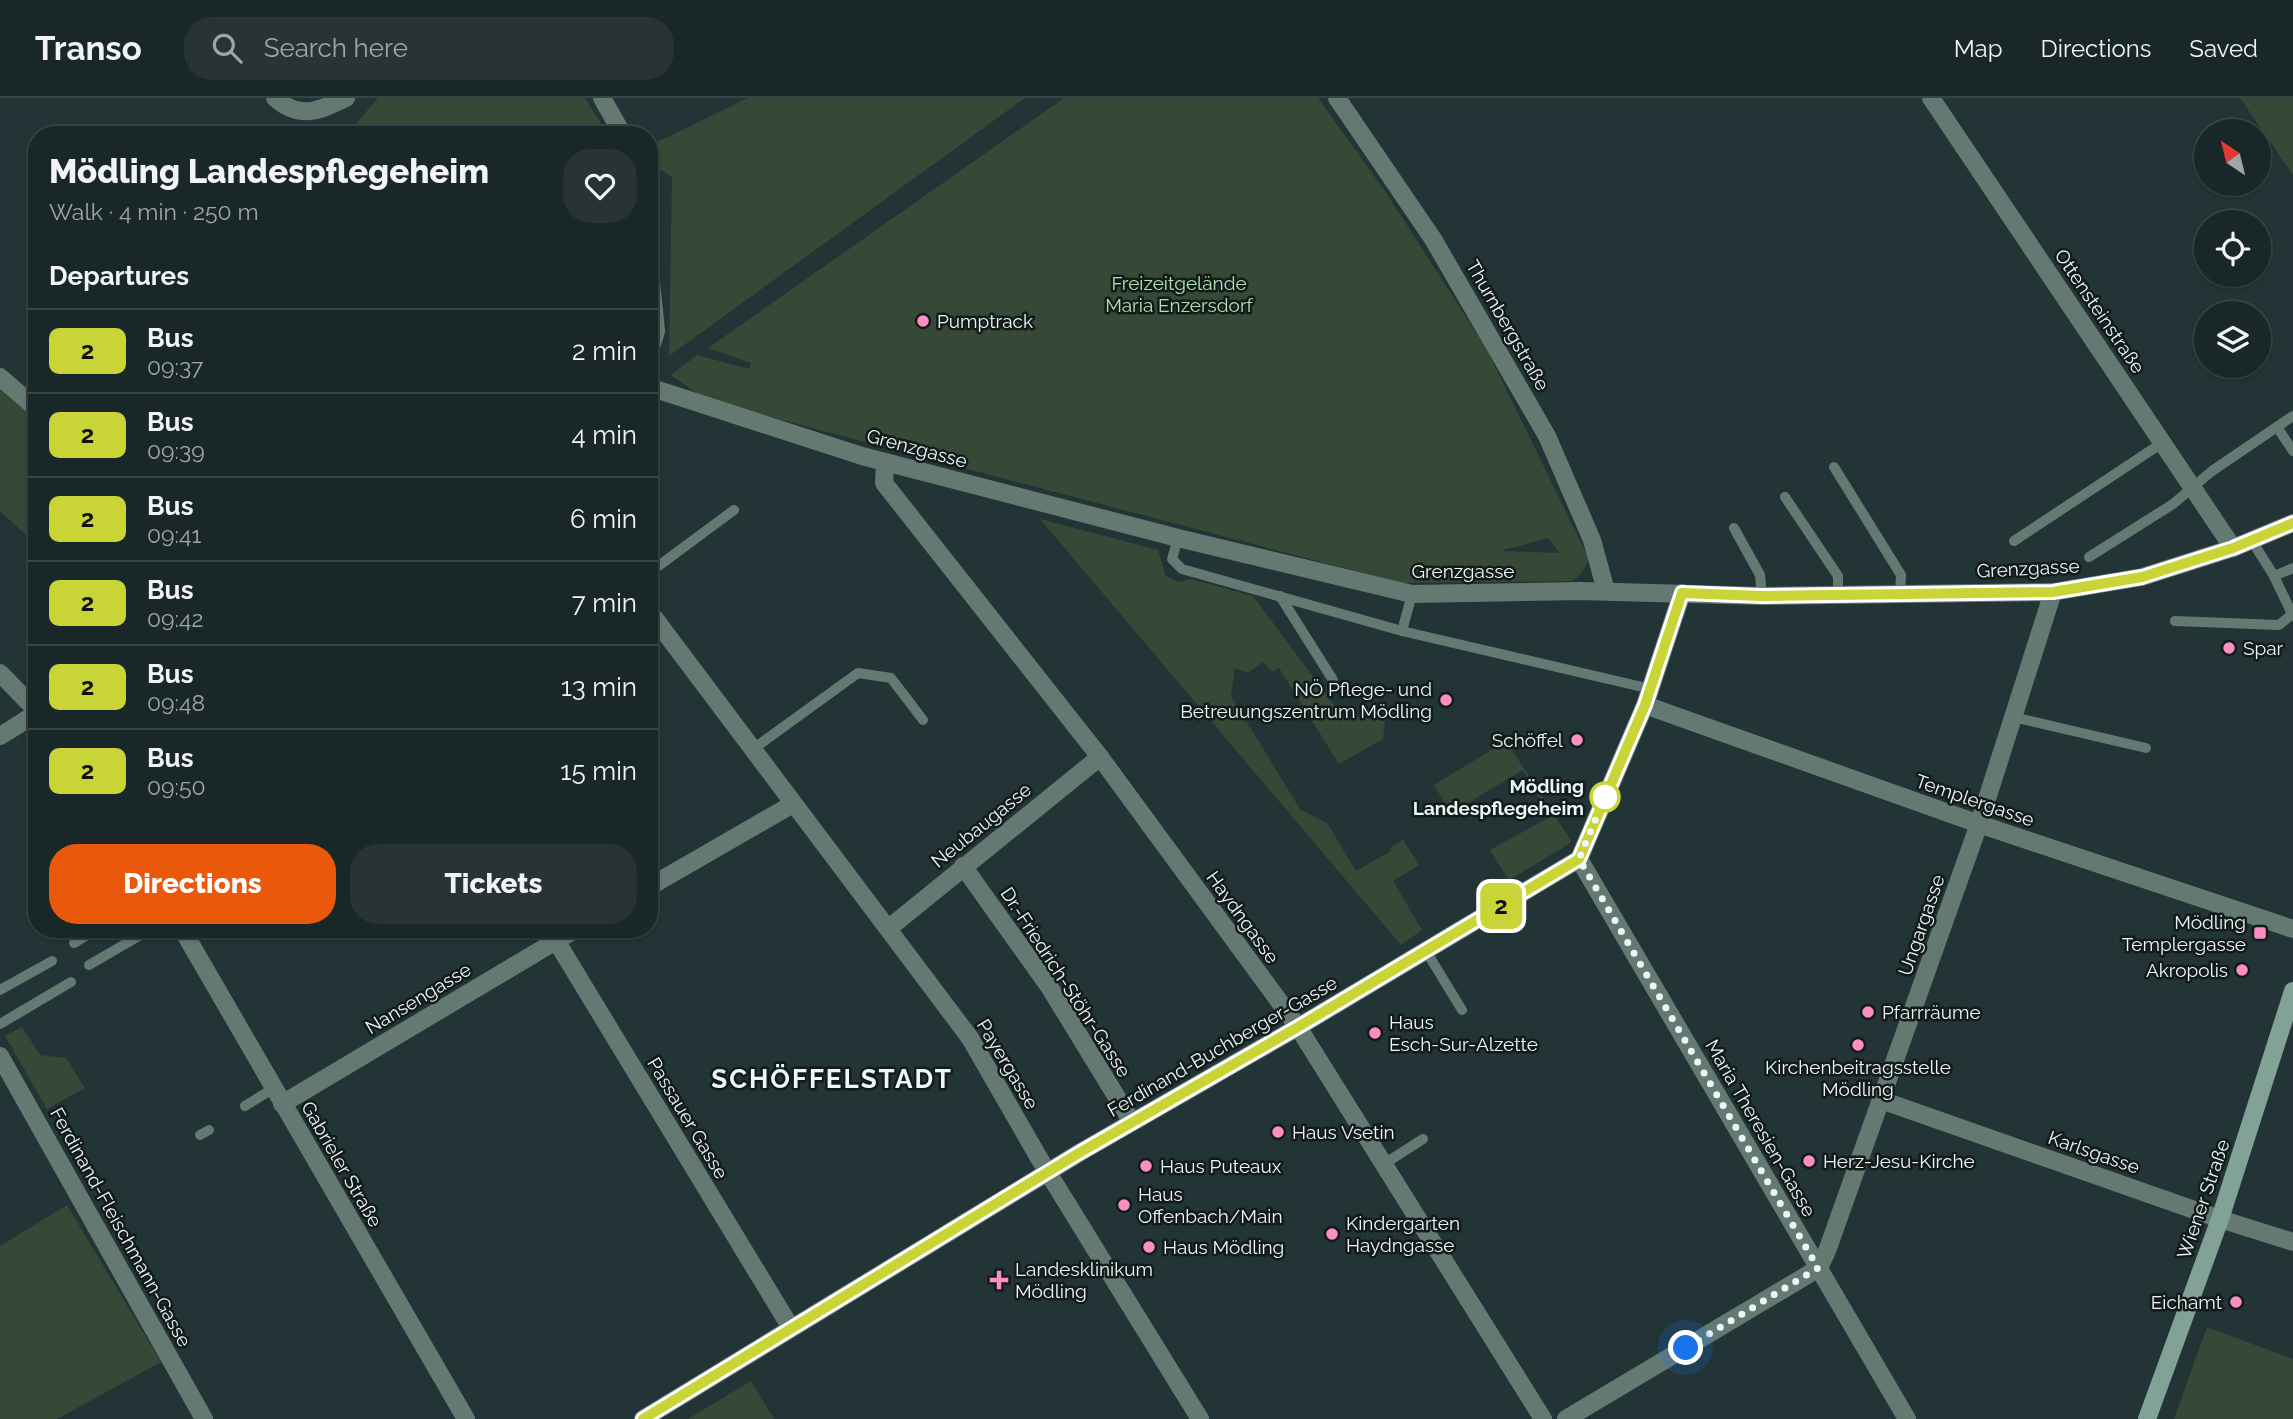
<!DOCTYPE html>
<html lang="en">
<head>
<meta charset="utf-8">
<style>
	:root { --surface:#1a2728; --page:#273334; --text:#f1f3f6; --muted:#9fa5a8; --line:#384445; --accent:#ea580c }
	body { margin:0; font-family:Raleway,sans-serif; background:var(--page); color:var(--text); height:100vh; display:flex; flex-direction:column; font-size:26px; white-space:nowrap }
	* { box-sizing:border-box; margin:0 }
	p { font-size:23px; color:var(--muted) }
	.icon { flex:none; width:38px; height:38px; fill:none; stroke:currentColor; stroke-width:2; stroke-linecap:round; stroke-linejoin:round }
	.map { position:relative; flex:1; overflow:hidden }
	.drawer { position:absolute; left:28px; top:28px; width:630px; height:812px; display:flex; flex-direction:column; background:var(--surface); border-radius:28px; box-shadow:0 2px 5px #0004,0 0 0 2px var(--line) }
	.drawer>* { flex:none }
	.badge { padding:0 14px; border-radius:10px; font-size:24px; line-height:46px }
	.needle { width:46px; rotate:325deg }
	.tools { position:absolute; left:2194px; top:21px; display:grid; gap:14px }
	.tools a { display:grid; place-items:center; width:77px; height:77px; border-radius:50%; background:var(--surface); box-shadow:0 2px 5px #0004,0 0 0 2px var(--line); font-size:35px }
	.you { position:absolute; width:35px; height:35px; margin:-18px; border:5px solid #fff; border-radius:50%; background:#1a73e8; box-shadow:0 0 0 10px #1a73e833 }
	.map>.badge { position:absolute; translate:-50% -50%; box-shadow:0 0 0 4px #fff }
	h2 { padding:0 21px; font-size:26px; line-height:63px }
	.round { display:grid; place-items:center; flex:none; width:74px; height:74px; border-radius:28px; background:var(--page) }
	.overview { display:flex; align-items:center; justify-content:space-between; height:119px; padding:0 21px }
	h1 { font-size:33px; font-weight:800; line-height:52px }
	.action { display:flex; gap:14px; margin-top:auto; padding:14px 21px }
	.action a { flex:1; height:80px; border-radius:28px; background:var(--accent); color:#fff; font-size:28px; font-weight:800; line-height:80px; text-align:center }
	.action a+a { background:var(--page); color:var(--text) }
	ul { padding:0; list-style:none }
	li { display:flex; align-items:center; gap:21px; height:84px; padding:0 21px; border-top:2px solid var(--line) }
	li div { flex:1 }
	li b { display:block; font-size:26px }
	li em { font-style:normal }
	li .badge { min-width:77px; font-weight:700; text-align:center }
	header { display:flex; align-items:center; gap:42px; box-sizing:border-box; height:98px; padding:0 35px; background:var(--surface); border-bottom:2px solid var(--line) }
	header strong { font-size:33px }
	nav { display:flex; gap:38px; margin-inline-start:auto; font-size:24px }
	.search { width:490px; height:63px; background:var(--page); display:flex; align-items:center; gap:18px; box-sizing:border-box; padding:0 24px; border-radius:28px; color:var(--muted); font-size:26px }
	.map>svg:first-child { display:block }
</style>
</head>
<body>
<header>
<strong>Transo</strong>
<div class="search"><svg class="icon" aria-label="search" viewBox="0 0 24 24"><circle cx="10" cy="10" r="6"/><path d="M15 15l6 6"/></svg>Search here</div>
<nav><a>Map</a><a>Directions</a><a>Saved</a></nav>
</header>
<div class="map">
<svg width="2293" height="1321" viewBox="0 0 2293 1321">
	<rect width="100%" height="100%" fill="#223435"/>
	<!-- green -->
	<g fill="#364936" fill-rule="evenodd">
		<polygon points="378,0 585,0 608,37 492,37 469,30 446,37 355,37 352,30"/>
		<polygon points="748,0 1025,0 669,258 672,79 649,64 649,48"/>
		<path d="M1064,0h254l67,93 101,157 103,211 -8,15 -9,7 -171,2 -695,-183 -35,-25 26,-20 52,14 2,-6 -43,-15zM1548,440l12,15 -56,-2v-1z"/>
		<polygon points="2240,0 2293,0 2293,77"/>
		<polygon points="0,291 37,323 37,447 0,413"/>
		<polygon points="1040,421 1158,452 1166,478 1178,484 1191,481 1253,498 1340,615 1385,623 1383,641 1339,666 1279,570 1272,574 1263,564 1248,575 1235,570 1231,598 1300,711 1328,726 1356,773 1391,753 1390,750 1403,742 1419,767 1393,783 1422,832 1401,847"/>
		<polygon points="1506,643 1572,744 1509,782 1490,752 1550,719 1523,672 1451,715 1434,687"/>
		<polygon points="22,929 40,957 66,960 85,990 47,1011 5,938"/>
		<polygon points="67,1107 161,1264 57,1321 0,1321 0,1148"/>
		<polygon points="2207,1229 2293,1261 2293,1321 2174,1321"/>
		<polygon points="751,1283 774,1321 688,1321"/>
	</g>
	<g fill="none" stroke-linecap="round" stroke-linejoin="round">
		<!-- service -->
		<g stroke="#657973" stroke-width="10">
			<polyline points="2277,329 2293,353"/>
			<polyline points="1834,369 1901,477 1900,496"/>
			<polyline points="1785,399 1838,478 1838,497"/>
			<polyline points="1734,430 1760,477 1762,498"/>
			<polyline points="1178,440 1172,461 1182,471 1402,533 1651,591"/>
			<polyline points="2014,443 2162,345"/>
			<polyline points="2252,443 2274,478 2293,518"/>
			<polyline points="2089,459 2173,406 2212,373 2293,318"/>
			<polyline points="649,475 734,412"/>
			<polyline points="2274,478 2293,470"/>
			<polyline points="1280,498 1333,582"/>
			<polyline points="2175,523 2279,527 2291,517"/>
			<polyline points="1402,533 1412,496"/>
			<polyline points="2013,619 2146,650"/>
			<polyline points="753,651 858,575 891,580 923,622"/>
			<polyline points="74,845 98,831"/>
			<polyline points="1426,853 1462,912"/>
			<polyline points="89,867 151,831"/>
			<polyline points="0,892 52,863"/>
			<polyline points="0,926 71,884"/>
			<polyline points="245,1008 274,990"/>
			<polyline points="200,1037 209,1032"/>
			<polyline points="1384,1066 1423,1041"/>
		</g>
		<!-- minor -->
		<g stroke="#657973" stroke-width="18">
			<path d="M275,0c25,22 44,13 71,0"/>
			<polyline points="602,0 623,37"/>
			<polyline points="1337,0 1433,141 1547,338 1592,442 1606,493"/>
			<polyline points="1931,0 2233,450"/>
			<polyline points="649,164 656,233 649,256"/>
			<polyline points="0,279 37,311"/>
			<polyline points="885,364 884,385 1100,659 1298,929 1543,1321"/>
			<polyline points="649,513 970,940 1039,1060 1200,1321"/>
			<polyline points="1645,607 1979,726 2293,831"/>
			<polyline points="1579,761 1907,1321"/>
			<polyline points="963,768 1050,890 1132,1024"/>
			<polyline points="649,789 793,706"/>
			<polyline points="889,830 1100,659"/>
			<polyline points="549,831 791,1230"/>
			<polyline points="0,958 204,1321"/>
			<polyline points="1881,1002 2220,1121 2293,1144"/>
			<polyline points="282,1006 576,831"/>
			<polyline points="643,1321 1079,1055 1298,929 1579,761 1645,607 1682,495"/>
			<polyline points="1566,1321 1819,1170 1827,1153 1979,726 2053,494"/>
		</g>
		<!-- tertiary -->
		<g stroke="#657973" stroke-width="18">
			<polyline points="649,289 862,358 1178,440 1412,496 1580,493 1762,498 2053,494 2142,479 2233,450 2293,425"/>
			<polyline points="0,575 37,613"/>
			<polyline points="0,638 37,615"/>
			<polyline points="182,831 466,1321"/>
		</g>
		<!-- secondary -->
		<polyline stroke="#82a298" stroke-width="18" points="2147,1321 2220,1121 2293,893"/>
	</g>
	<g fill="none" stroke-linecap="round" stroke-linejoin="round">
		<!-- line casing -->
		<g stroke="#fff" stroke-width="16">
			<polyline id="line" points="643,1321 1079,1055 1298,929 1579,761 1645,607 1682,495 1762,498 2053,494 2142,479 2233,450 2293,425"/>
		</g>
		<!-- line -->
		<use href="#line" stroke="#c9d436" stroke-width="10"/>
		<!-- walk -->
		<polyline stroke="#ebf6f7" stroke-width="7" stroke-dasharray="0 12.6" points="1605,699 1579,761 1818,1170 1686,1250"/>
	</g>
	<!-- markers -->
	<g fill="#fb8fc4" stroke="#121a1a" stroke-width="2.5">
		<circle cx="923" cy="223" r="7"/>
		<circle cx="2229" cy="550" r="7"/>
		<circle cx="1446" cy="602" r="7"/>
		<circle cx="1577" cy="642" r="7"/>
		<rect x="2253" y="828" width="14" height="14" rx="3.5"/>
		<circle cx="2242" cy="872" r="7"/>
		<circle cx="1868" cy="914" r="7"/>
		<circle cx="1375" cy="935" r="7"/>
		<circle cx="1858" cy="947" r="7"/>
		<circle cx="1278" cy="1034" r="7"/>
		<circle cx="1809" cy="1063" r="7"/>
		<circle cx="1146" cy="1068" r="7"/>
		<circle cx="1124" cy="1107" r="7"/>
		<circle cx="1332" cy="1136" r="7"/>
		<circle cx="1149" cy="1149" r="7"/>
		<path d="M995.5 1171.5h7v7h7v7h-7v7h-7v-7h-7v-7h7z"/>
		<circle cx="2236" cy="1204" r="7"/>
	</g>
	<circle fill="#fff" stroke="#c9d436" stroke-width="3.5" cx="1605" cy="699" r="14"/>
	<g text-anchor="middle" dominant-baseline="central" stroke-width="5" stroke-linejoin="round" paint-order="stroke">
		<!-- park labels -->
		<g font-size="19" fill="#afe2af" stroke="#121a1a">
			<text x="1179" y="185">Freizeitgelände<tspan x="1179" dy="22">Maria Enzersdorf</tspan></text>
		</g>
		<!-- street labels -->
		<g font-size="19" fill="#ebf6f7" stroke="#121a1a">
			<text transform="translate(2100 213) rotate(56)">Ottensteinstraße</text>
			<text transform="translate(1508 227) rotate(60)">Thurnbergstraße</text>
			<text transform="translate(917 350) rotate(15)">Grenzgasse</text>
			<text transform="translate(2028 470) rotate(-3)">Grenzgasse</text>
			<text x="1463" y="473">Grenzgasse</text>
			<text transform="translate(1975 702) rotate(19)">Templergasse</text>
			<text transform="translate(981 727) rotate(-39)">Neubaugasse</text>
			<text transform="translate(1243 819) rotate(54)">Haydngasse</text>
			<text transform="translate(1921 827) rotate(-71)">Ungargasse</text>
			<text transform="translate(1066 884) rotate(57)">Dr.-Friedrich-Stöhr-Gasse</text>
			<text transform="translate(418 900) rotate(-31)">Nansengasse</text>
			<text transform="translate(1222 948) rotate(-30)">Ferdinand-Buchberger-Gasse</text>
			<text transform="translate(1008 966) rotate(59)">Payergasse</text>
			<text transform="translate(688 1020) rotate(59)">Passauer Gasse</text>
			<text transform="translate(1761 1030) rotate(60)">Maria Theresien-Gasse</text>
			<text transform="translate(2094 1054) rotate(19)">Karlsgasse</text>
			<text transform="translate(342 1066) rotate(60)">Gabrieler Straße</text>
			<text transform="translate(2203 1101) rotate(-71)">Wiener Straße</text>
			<text transform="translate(121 1129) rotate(61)">Ferdinand-Fleischmann-Gasse</text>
		</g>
		<!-- poi labels -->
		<g font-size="19" fill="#ebf6f7" stroke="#121a1a" text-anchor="start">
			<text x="937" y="223">Pumptrack</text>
			<text x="2243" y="550">Spar</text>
			<text x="1432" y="591" text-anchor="end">NÖ Pflege- und<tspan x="1432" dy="22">Betreuungszentrum Mödling</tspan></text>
			<text x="1563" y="642" text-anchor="end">Schöffel</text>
			<text x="2246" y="824" text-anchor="end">Mödling<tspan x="2246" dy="22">Templergasse</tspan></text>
			<text x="2228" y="872" text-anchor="end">Akropolis</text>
			<text x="1882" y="914">Pfarrräume</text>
			<text x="1389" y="924">Haus<tspan x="1389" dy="22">Esch-Sur-Alzette</tspan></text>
			<text x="1858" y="969" text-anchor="middle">Kirchenbeitragsstelle<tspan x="1858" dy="22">Mödling</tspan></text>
			<text x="1292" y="1034">Haus Vsetin</text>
			<text x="1823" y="1063">Herz-Jesu-Kirche</text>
			<text x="1160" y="1068">Haus Puteaux</text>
			<text x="1138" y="1096">Haus<tspan x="1138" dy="22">Offenbach/Main</tspan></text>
			<text x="1346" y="1125">Kindergarten<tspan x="1346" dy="22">Haydngasse</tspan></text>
			<text x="1163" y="1149">Haus Mödling</text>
			<text x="1015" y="1171">Landesklinikum<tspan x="1015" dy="22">Mödling</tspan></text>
			<text x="2222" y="1204" text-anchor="end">Eichamt</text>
		</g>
		<!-- stop labels -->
		<g font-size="19" font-weight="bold" fill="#ebf6f7" stroke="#121a1a" text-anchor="end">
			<text x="1584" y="688">Mödling<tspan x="1584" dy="22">Landespflegeheim</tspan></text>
		</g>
		<!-- district labels -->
		<g font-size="26" font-weight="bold" letter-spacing="2" fill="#ebf6f7" stroke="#121a1a">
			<text x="832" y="981">SCHÖFFELSTADT</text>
		</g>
	</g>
</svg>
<div class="tools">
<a><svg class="needle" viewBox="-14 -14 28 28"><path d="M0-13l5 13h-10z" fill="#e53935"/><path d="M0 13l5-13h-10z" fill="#9fa5a8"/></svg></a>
<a><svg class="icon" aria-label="locate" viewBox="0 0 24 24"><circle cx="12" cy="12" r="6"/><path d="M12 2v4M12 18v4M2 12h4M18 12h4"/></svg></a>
<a><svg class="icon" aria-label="layers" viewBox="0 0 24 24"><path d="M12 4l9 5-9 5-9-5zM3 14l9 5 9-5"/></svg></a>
</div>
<div class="you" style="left:1686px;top:1250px"></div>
<b class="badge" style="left:1501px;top:808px;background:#c9d436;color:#111">2</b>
<section class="drawer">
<div class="overview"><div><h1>Mödling Landespflegeheim</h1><p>Walk · 4 min · 250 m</p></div><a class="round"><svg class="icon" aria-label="heart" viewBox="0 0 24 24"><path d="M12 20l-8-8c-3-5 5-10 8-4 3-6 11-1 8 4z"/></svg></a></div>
<h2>Departures</h2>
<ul>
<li><span class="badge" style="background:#c9d436;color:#111">2</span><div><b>Bus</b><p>09:37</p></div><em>2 min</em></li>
<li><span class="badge" style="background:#c9d436;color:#111">2</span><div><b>Bus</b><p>09:39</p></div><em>4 min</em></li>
<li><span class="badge" style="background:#c9d436;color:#111">2</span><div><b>Bus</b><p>09:41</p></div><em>6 min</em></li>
<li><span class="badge" style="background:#c9d436;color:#111">2</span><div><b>Bus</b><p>09:42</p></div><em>7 min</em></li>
<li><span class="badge" style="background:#c9d436;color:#111">2</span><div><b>Bus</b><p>09:48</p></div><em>13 min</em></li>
<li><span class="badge" style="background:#c9d436;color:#111">2</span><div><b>Bus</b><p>09:50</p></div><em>15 min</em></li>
</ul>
<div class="action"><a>Directions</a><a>Tickets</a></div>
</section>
</div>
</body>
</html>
